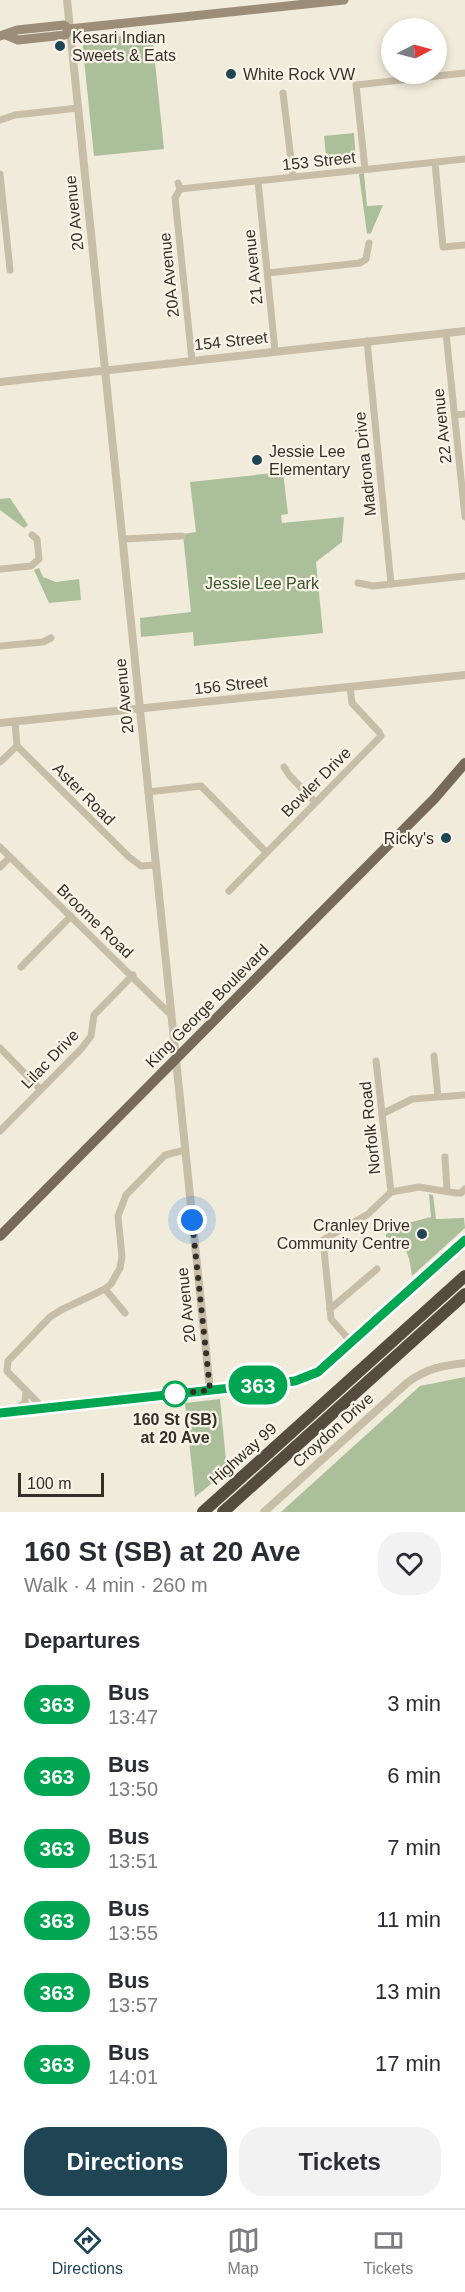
<!DOCTYPE html>
<html lang="en">
<head>
<meta charset="utf-8">
<style>
	:root { --surface:#fff; --page:#f2f2f3; --text:#2b2b33; --muted:#7c7c81; --line:#e1e1e2; --accent:#1f4555 }
	body { margin:0; font-family:Helvetica,sans-serif; background:var(--page); color:var(--text); height:100vh; display:flex; flex-direction:column; font-size:22px; white-space:nowrap }
	* { box-sizing:border-box; margin:0 }
	p { font-size:20px; color:var(--muted) }
	.icon { flex:none; width:33px; height:33px; fill:none; stroke:currentColor; stroke-width:2; stroke-linecap:round; stroke-linejoin:round }
	.map { position:relative; height:1512px; overflow:hidden }
	.sheet { display:flex; flex-direction:column; background:var(--surface); flex:1 }
	.sheet>* { flex:none }
	.badge { padding:0 12px; border-radius:20px; font-size:21px; line-height:39px }
	.needle { width:39px; rotate:84deg }
	.controls { position:absolute; left:381px; top:18px; display:grid; gap:12px }
	.controls a { display:grid; place-items:center; width:66px; height:66px; border-radius:50%; background:var(--surface); box-shadow:0 3px 9px #0003; font-size:30px }
	.scale { position:absolute; left:18px; bottom:15px; width:86px; box-sizing:border-box; padding-left:6px; border:3px solid #352f28; border-top:0; font-size:16px; line-height:21px; white-space:nowrap; color:#352f28; -webkit-text-stroke:4px #f9f4e7; paint-order:stroke }
	.you { position:absolute; width:30px; height:30px; margin:-15px; border:4px solid #fff; border-radius:50%; background:#1a73e8; box-shadow:0 0 0 9px #1a73e833 }
	.map>.badge { position:absolute; translate:-50% -50%; box-shadow:0 0 0 3px #fff }
	h2 { padding:0 24px; font-size:22px; line-height:54px }
	.round { display:grid; place-items:center; flex:none; width:63px; height:63px; border-radius:24px; background:var(--page) }
	.summary { display:flex; align-items:center; justify-content:space-between; height:102px; padding:0 24px }
	h1 { font-size:28px; font-weight:600; line-height:45px }
	.button { display:flex; gap:12px; margin-top:auto; padding:12px 24px }
	.button a { flex:1; height:69px; border-radius:24px; background:var(--accent); color:#fff; font-size:24px; font-weight:600; line-height:69px; text-align:center }
	.button a+a { background:var(--page); color:var(--text) }
	ul { padding:0; list-style:none }
	li { display:flex; align-items:center; gap:18px; height:72px; padding:0 24px }
	li div { flex:1 }
	li b { display:block; font-size:22px }
	li em { font-style:normal }
	li .badge { min-width:66px; font-weight:700; text-align:center }
	.dock { display:flex; justify-content:space-around; align-items:center; height:84px; border-top:2px solid var(--line); background:var(--surface); font-size:16px; color:var(--muted) }
	.dock a { display:grid; justify-items:center; gap:3px }
	.dock .active { color:var(--accent) }
	.map>svg:first-child { display:block }
</style>
</head>
<body>
<div class="map">
<svg width="465" height="1512" viewBox="0 0 465 1512">
	<rect width="100%" height="100%" fill="#f1ebdb"/>
	<!-- green -->
	<g fill="#abbf9b">
		<polygon points="152,33 164,149 94,156 82,40"/>
		<polygon points="354,133 356,163 327,166 324,136"/>
		<polygon points="364,173 367,206 383,205 371,233 367,234 359,174"/>
		<polygon points="283,472 288,514 281,515 282,523 344,517 342,542 316,562 323,633 194,646 193,632 141,637 140,618 191,612 183,534 196,532 190,482"/>
		<polygon points="10,498 28,525 24,528 0,510 0,499"/>
		<polygon points="39,568 43,577 56,582 79,579 81,600 49,603 34,570"/>
		<path d="M429,1194l4,1 3,24 28,-1 1,10 -53,48c-3,-22 -4,-30 -26,-39v-3l18,-10 27,-7z"/>
		<polygon points="465,1377 465,1512 281,1512 420,1386"/>
		<polygon points="220,1399 227,1471 195,1497 185,1403"/>
	</g>
	<g fill="none" stroke-linecap="round" stroke-linejoin="round">
		<!-- minor -->
		<g stroke="#c8bea7" stroke-width="7">
			<polyline points="283,93 293,176"/>
			<polyline points="0,120 15,115 78,108"/>
			<polyline points="435,163 443,247 465,245"/>
			<polyline points="365,169 356,85 465,73"/>
			<polyline points="0,174 10,270"/>
			<polyline points="258,181 275,351"/>
			<polyline points="178,183 180,189 465,159"/>
			<polyline points="180,189 175,198 192,360"/>
			<polyline points="268,273 360,263 366,259 369,243"/>
			<polyline points="446,333 465,517"/>
			<polyline points="367,341 391,584"/>
			<polyline points="455,415 465,414"/>
			<polyline points="124,539 182,536"/>
			<polyline points="0,569 31,566 39,559 37,539 32,535"/>
			<polyline points="358,583 373,586 465,576"/>
			<polyline points="0,646 43,642 51,638"/>
			<polyline points="15,722 17,746 129,857 141,866 156,865"/>
			<polyline points="0,762 17,746"/>
			<polyline points="284,767 289,775 315,802"/>
			<polyline points="148,792 201,786 266,852"/>
			<polyline points="0,847 171,1015"/>
			<polyline points="0,867 10,857"/>
			<polyline points="229,891 381,736 379,732 352,703 350,687"/>
			<polyline points="21,967 71,916"/>
			<polyline points="0,1048 40,1089"/>
			<polyline points="434,1056 438,1096"/>
			<polyline points="376,1061 391,1192"/>
			<polyline points="382,1114 412,1099 465,1095"/>
			<polyline points="0,1131 82,1048 91,1036 94,1015 133,975"/>
			<polyline points="445,1157 447,1191"/>
			<polyline points="105,1289 125,1313"/>
			<polyline points="330,1309 377,1269"/>
			<polyline points="351,1342 331,1319 323,1240 368,1214 391,1192 419,1187 456,1193 461,1193 465,1189"/>
			<polyline points="44,1409 7,1371 8,1361 50,1317 61,1310 105,1289 111,1284 120,1268 122,1257 118,1216 126,1195 165,1155 185,1150"/>
			<polyline points="15,1411 25,1402 26,1391"/>
		</g>
		<!-- tertiary -->
		<g stroke="#c8bea7" stroke-width="8">
			<polyline points="67,0 210,1390"/>
			<polyline points="0,382 465,331"/>
			<polyline points="0,723 465,675"/>
			<polyline points="0,1413 295,1381 318,1372 465,1239"/>
			<path d="M264,1512l144,-130c20,-14 33,-16 57,-19"/>
		</g>
		<!-- secondary -->
		<g stroke="#9c8d79" stroke-width="9">
			<polyline points="6,35 18,40 65,35 69,29"/>
			<polyline points="0,36 17,30 64,25 69,29 344,0"/>
		</g>
		<!-- primary -->
		<polyline stroke="#776a59" stroke-width="10" points="0,1236 435,798 465,763"/>
		<!-- motorway -->
		<g stroke="#564b3f" stroke-width="12">
			<polyline points="203,1512 465,1276"/>
			<polyline points="223,1512 465,1294"/>
		</g>
	</g>
	<g fill="none" stroke-linecap="round" stroke-linejoin="round">
		<!-- line casing -->
		<g stroke="#fff" stroke-width="14">
			<polyline id="line" points="0,1413 295,1381 318,1372 465,1240"/>
		</g>
		<!-- line -->
		<use href="#line" stroke="#00a651" stroke-width="9"/>
		<!-- walk -->
		<polyline stroke="#352f28" stroke-width="6" stroke-dasharray="0 10.8" points="175,1394 168,1395 210,1390 192,1220"/>
	</g>
	<!-- markers -->
	<g fill="#1f4555" stroke="#f9f4e7" stroke-width="2">
		<circle cx="60" cy="46" r="6"/>
		<circle cx="231" cy="74" r="6"/>
		<circle cx="257" cy="460" r="6"/>
		<circle cx="446" cy="838" r="6"/>
		<circle cx="422" cy="1234" r="6"/>
	</g>
	<circle fill="#fff" stroke="#00a651" stroke-width="3" cx="175" cy="1394" r="12"/>
	<g text-anchor="middle" dominant-baseline="central" stroke-width="4.5" stroke-linejoin="round" paint-order="stroke">
		<!-- poi labels -->
		<g font-size="16" fill="#352f28" stroke="#f9f4e7" text-anchor="start">
			<text x="72" y="37">Kesari Indian<tspan x="72" dy="18">Sweets &amp; Eats</tspan></text>
			<text x="243" y="74">White Rock VW</text>
			<text x="269" y="451">Jessie Lee<tspan x="269" dy="18">Elementary</tspan></text>
			<text x="434" y="838" text-anchor="end">Ricky's</text>
			<text x="410" y="1225" text-anchor="end">Cranley Drive<tspan x="410" dy="18">Community Centre</tspan></text>
		</g>
		<!-- street labels -->
		<g font-size="16" fill="#352f28" stroke="#f9f4e7">
			<text transform="translate(319 161) rotate(-6)">153 Street</text>
			<text transform="translate(74 213) rotate(-96)">20 Avenue</text>
			<text transform="translate(253 267) rotate(-96)">21 Avenue</text>
			<text transform="translate(169 275) rotate(-96)">20A Avenue</text>
			<text transform="translate(231 341) rotate(-6)">154 Street</text>
			<text transform="translate(442 426) rotate(-96)">22 Avenue</text>
			<text transform="translate(365 464) rotate(-96)">Madrona Drive</text>
			<text transform="translate(231 685) rotate(-6)">156 Street</text>
			<text transform="translate(124 696) rotate(-96)">20 Avenue</text>
			<text transform="translate(316 782) rotate(-45)">Bowler Drive</text>
			<text transform="translate(84 794) rotate(45)">Aster Road</text>
			<text transform="translate(95 921) rotate(44)">Broome Road</text>
			<text transform="translate(207 1006) rotate(-45)">King George Boulevard</text>
			<text transform="translate(50 1059) rotate(-46)">Lilac Drive</text>
			<text transform="translate(370 1128) rotate(-96)">Norfolk Road</text>
			<text transform="translate(186 1305) rotate(-96)">20 Avenue</text>
			<text transform="translate(333 1430) rotate(-42)">Croydon Drive</text>
			<text transform="translate(243 1454) rotate(-42)">Highway 99</text>
		</g>
		<!-- park labels -->
		<g font-size="16" fill="#3c522c" stroke="#f9f4e7">
			<text x="262" y="583">Jessie Lee Park</text>
		</g>
		<!-- stop labels -->
		<g font-size="16" font-weight="bold" fill="#352f28" stroke="#f9f4e7">
			<text x="175" y="1419">160 St (SB)<tspan x="175" dy="18">at 20 Ave</tspan></text>
		</g>
	</g>
</svg>
<div class="controls">
<a><svg class="needle" viewBox="-14 -14 28 28"><path d="M0-13l5 13h-10z" fill="#e53935"/><path d="M0 13l5-13h-10z" fill="#7c7c81"/></svg></a>
</div>
<div class="scale">100 m</div>
<div class="you" style="left:192px;top:1220px"></div>
<b class="badge" style="left:258px;top:1385px;background:#00a651;color:#fff">363</b>
</div>
<section class="sheet">
<div class="summary"><div><h1>160 St (SB) at 20 Ave</h1><p>Walk · 4 min · 260 m</p></div><a class="round"><svg class="icon" aria-label="heart" viewBox="0 0 24 24"><path d="M12 20l-8-8c-3-5 5-10 8-4 3-6 11-1 8 4z"/></svg></a></div>
<h2>Departures</h2>
<ul>
<li><span class="badge" style="background:#00a651;color:#fff">363</span><div><b>Bus</b><p>13:47</p></div><em>3 min</em></li>
<li><span class="badge" style="background:#00a651;color:#fff">363</span><div><b>Bus</b><p>13:50</p></div><em>6 min</em></li>
<li><span class="badge" style="background:#00a651;color:#fff">363</span><div><b>Bus</b><p>13:51</p></div><em>7 min</em></li>
<li><span class="badge" style="background:#00a651;color:#fff">363</span><div><b>Bus</b><p>13:55</p></div><em>11 min</em></li>
<li><span class="badge" style="background:#00a651;color:#fff">363</span><div><b>Bus</b><p>13:57</p></div><em>13 min</em></li>
<li><span class="badge" style="background:#00a651;color:#fff">363</span><div><b>Bus</b><p>14:01</p></div><em>17 min</em></li>
</ul>
<div class="button"><a>Directions</a><a>Tickets</a></div>
</section>
<nav class="dock">
<a class="active"><svg class="icon" aria-label="directions" viewBox="0 0 24 24"><path d="M12 3l9 9-9 9-9-9zM9 14v-3h6M13 9l2 2-2 2"/></svg>Directions</a>
<a><svg class="icon" aria-label="map" viewBox="0 0 24 24"><path d="M3 6l6-2 6 2 6-2v14l-6 2-6-2-6 2zM9 4v14M15 6v14"/></svg>Map</a>
<a><svg class="icon" aria-label="tickets" viewBox="0 0 24 24"><path d="M3 7h18v10H3zM15 7v10"/></svg>Tickets</a>
</nav>
</body>
</html>
